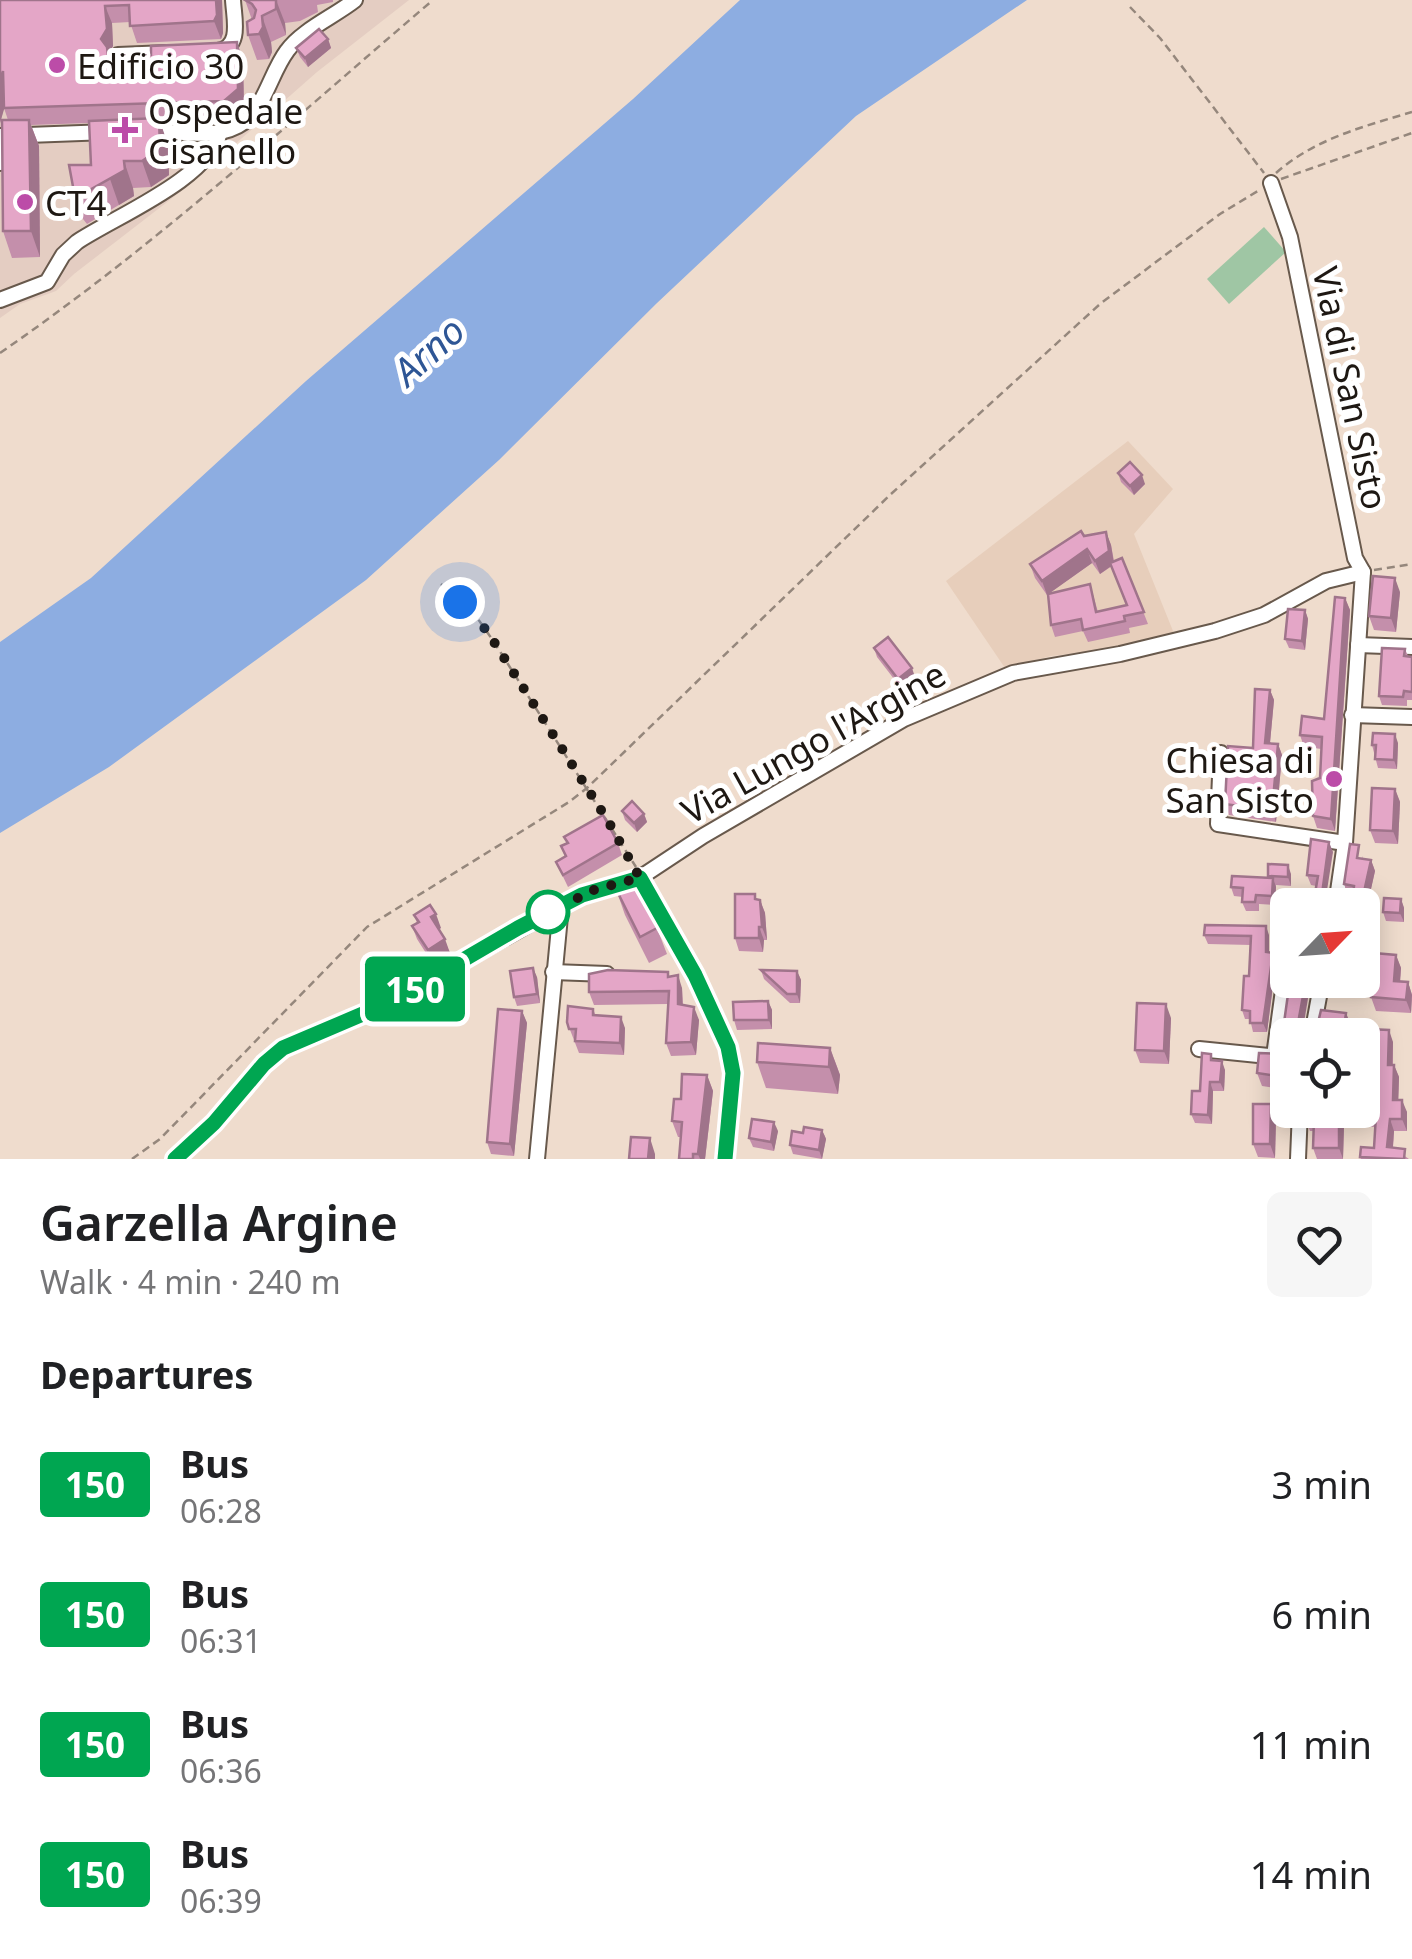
<!DOCTYPE html>
<html lang="en">
<head>
<meta charset="utf-8">
<style>
	:root { --surface:#fff; --page:#f6f6f6; --text:#202124; --muted:#757577 }
	body { margin:0; font-family:"Noto Sans",sans-serif; background:var(--page); color:var(--text); height:100vh; display:flex; flex-direction:column; font-size:38px; white-space:nowrap }
	* { box-sizing:border-box; margin:0 }
	p { font-size:32px; color:var(--muted) }
	.icon { flex:none; width:55px; height:55px; fill:none; stroke:currentColor; stroke-width:2; stroke-linecap:round; stroke-linejoin:round }
	.map { position:relative; height:1159px; overflow:hidden }
	.panel { display:flex; flex-direction:column; background:var(--surface); flex:1 }
	.panel>* { flex:none }
	.badge { padding:0 20px; border-radius:8px; font-size:35px; line-height:65px }
	.needle { width:65px; rotate:65deg }
	.fabs { position:absolute; left:1270px; top:888px; display:grid; gap:20px }
	.fabs a { display:grid; place-items:center; width:110px; height:110px; border-radius:15px; background:var(--surface); box-shadow:0 5px 25px #0003; font-size:50px }
	.you { position:absolute; width:50px; height:50px; margin:-25px; border:8px solid #fff; border-radius:50%; background:#1a73e8; box-shadow:0 0 0 15px #1a73e833 }
	.map>.badge { position:absolute; translate:-50% -50%; box-shadow:0 0 0 5px #fff }
	h2 { padding:0 40px; font-size:38px; line-height:90px }
	.round { display:grid; place-items:center; flex:none; width:105px; height:105px; border-radius:15px; background:var(--page) }
	.head { display:flex; align-items:center; justify-content:space-between; height:170px; padding:0 40px }
	h1 { font-size:48px; font-weight:600; line-height:75px }
	ul { padding:0; list-style:none }
	li { display:flex; align-items:center; gap:30px; height:130px; padding:0 40px }
	li div { flex:1 }
	li b { display:block; font-size:38px }
	li em { font-style:normal }
	li .badge { min-width:110px; font-weight:700; text-align:center }
	.map>svg:first-child { display:block }
</style>
</head>
<body>
<div class="map">
<svg width="1412" height="1159" viewBox="0 0 1412 1159">
	<rect width="100%" height="100%" fill="#efdccd"/>
	<!-- built -->
	<polygon fill="#e7cebb" points="1128,441 1173,489 1134,534 1175,636 1116,649 1051,656 1005,668 946,581"/>
	<!-- medical -->
	<polygon fill="#e4cdc2" points="0,0 409,0 317,72 184,189 74,274 56,291 20,304 0,318"/>
	<!-- green -->
	<polygon fill="#9fc6a4" points="1264,227 1286,252 1229,304 1207,279"/>
	<!-- water -->
	<polygon fill="#8dade1" points="740,0 1027,0 856,116 657,303 499,460 366,580 109,767 0,833 0,642 91,578 306,381 633,99"/>
	<g fill="none" stroke-linecap="round" stroke-linejoin="round">
		<!-- minor casing -->
		<g stroke="#68594c" stroke-width="18">
			<g id="minor">
				<path d="M218,51c24,-4 16,-32 15,-51"/>
				<polyline points="118,55 167,53"/>
				<path d="M144,131c39,-1 90,16 114,-25 11,-17 17,-39 29,-55 15,-21 48,-35 68,-51"/>
				<polyline points="0,163 1,136 108,132"/>
				<polyline points="1271,183 1290,237 1355,558 1363,572 1345,843 1336,905"/>
				<path d="M0,300l47,-18 16,-27 14,-13c39,-26 132,-63 143,-110"/>
				<polyline points="1358,645 1412,647"/>
				<polyline points="1352,715 1412,717"/>
				<polyline points="1221,753 1218,824 1345,843"/>
				<polyline points="641,877 695,975 728,1047 733,1073 725,1159"/>
				<polyline points="553,972 607,974"/>
				<polyline points="1312,1035 1322,980"/>
				<polyline points="1199,1049 1288,1058"/>
				<polyline points="1274,1056 1287,961"/>
				<polyline points="175,1159 214,1123 264,1064 283,1047 391,1002 581,895 641,877 703,836 904,719 1013,673 1120,654 1215,631 1264,615 1326,581 1363,572"/>
				<polyline points="537,1159 561,906"/>
				<polyline points="1298,1159 1300,1110"/>
			</g>
		</g>
		<!-- path -->
		<g stroke="#95877c" stroke-width="2.5" stroke-dasharray="8 5" stroke-linecap="butt">
			<polyline points="1130,7 1160,38 1264,173"/>
			<path d="M1276,173c38,-34 89,-47 136,-61"/>
			<polyline points="1281,179 1412,133"/>
			<path d="M0,353c154,-106 291,-232 433,-353"/>
			<polyline points="1374,570 1412,564"/>
			<polyline points="441,584 478,619 494,642 636,867"/>
			<polyline points="132,1159 160,1139 367,927 569,802 587,788 891,494 1100,304 1220,214 1261,189"/>
		</g>
		<!-- minor -->
		<use href="#minor" stroke="#fff" stroke-width="14"/>
	</g>
	<!-- wall -->
	<g fill="#c48fab" fill-rule="evenodd">
		<polygon points="0,0 222,0 223,33 221,39 137,43 130,22 112,23 113,46 109,53 110,56 243,60 244,107 231,119 159,121 168,145 169,175 151,187 133,188 134,196 87,224 83,219 74,192 91,165 89,123 31,125 39,146 40,257 12,258 3,231 8,120 4,108 0,123"/>
		<polygon points="245,0 333,0 333,2 317,5 318,12 300,21 285,23 286,35 271,42 272,52 269,59 257,60 248,35 252,20"/>
		<polygon points="328,39 331,48 308,67 300,57 296,48"/>
		<polygon points="1118,473 1145,484 1134,495 1121,482"/>
		<path d="M1106,532l5,13 3,16 8,-3 26,66 -19,4 1,5 -42,9 -5,-11 -28,6 -4,-12 -3,-31 -1,1 -12,-17 -5,-14 54,-28zM1092,563l8,11 12,-8 14,39 -28,7 -8,-28 -42,10z"/>
		<polygon points="1400,592 1396,632 1374,630 1369,616"/>
		<polygon points="1345,598 1350,610 1335,831 1317,828 1313,816 1320,778 1322,749 1304,747 1300,735 1324,719"/>
		<polygon points="1305,610 1308,619 1305,650 1289,648 1285,639"/>
		<polygon points="874,648 915,677 901,688 877,657"/>
		<polygon points="1405,649 1408,656 1412,657 1412,700 1407,700 1407,706 1382,705 1379,696"/>
		<polygon points="1270,690 1274,700 1270,743 1278,744 1282,755 1276,822 1229,815 1225,804 1253,748"/>
		<polygon points="1398,743 1397,769 1378,768 1372,745"/>
		<polygon points="1395,789 1400,802 1398,844 1375,843 1370,830"/>
		<polygon points="622,811 644,814 647,822 637,832 625,820"/>
		<polygon points="618,843 622,855 568,887 556,862 565,857 561,846 567,844"/>
		<polygon points="1333,852 1314,899 1316,886 1311,885 1307,875"/>
		<polygon points="1363,856 1362,859 1371,860 1375,871 1368,901 1376,902 1380,913 1378,949 1362,948 1362,905 1353,896 1348,895 1344,884"/>
		<polygon points="1291,874 1291,886 1276,885 1275,905 1259,904 1259,911 1246,911 1242,902 1243,897 1234,896 1231,887 1268,878 1268,876"/>
		<polygon points="616,889 657,928 667,954 649,963 625,915"/>
		<polygon points="757,899 760,900 765,913 767,940 764,940 763,952 739,951 735,938"/>
		<polygon points="1401,899 1404,908 1404,922 1386,921 1383,912"/>
		<polygon points="414,915 441,928 439,929 450,953 433,964 417,939 412,926 417,923"/>
		<polygon points="1204,935 1269,935 1269,952 1276,962 1267,1032 1253,1032 1250,1019 1245,1019 1242,1010 1249,976 1251,945 1208,944"/>
		<polygon points="1396,955 1401,968 1400,982 1408,982 1412,995 1411,1013 1376,1011 1371,997"/>
		<polygon points="761,970 797,971 801,980 800,1003 790,1003 764,979"/>
		<polygon points="537,977 540,1003 517,1006 514,997"/>
		<polygon points="670,977 682,988 683,1005 699,1020 696,1055 671,1056 666,1043 668,1004 594,1005 589,992"/>
		<polygon points="768,1001 772,1010 772,1029 737,1030 734,1020"/>
		<polygon points="593,1009 596,1016 625,1028 624,1055 579,1053 567,1022"/>
		<polygon points="522,1011 527,1023 514,1156 491,1154 487,1142"/>
		<polygon points="1171,1018 1169,1064 1140,1063 1135,1050"/>
		<polygon points="1351,1025 1350,1029 1393,1042 1393,1065 1394,1065 1399,1077 1398,1100 1407,1112 1407,1131 1394,1131 1393,1148 1409,1159 1361,1159 1360,1157 1374,1148 1376,1127 1344,1125 1343,1159 1317,1159 1313,1148 1313,1131 1310,1131 1305,1119 1306,1110 1362,1110 1362,1035 1320,1035 1317,1027"/>
		<polygon points="830,1048 840,1075 838,1094 766,1088 757,1062"/>
		<polygon points="1288,1054 1288,1090 1262,1086 1257,1073"/>
		<polygon points="1213,1060 1225,1070 1224,1091 1213,1091 1212,1124 1195,1123 1191,1114"/>
		<polygon points="707,1075 713,1091 705,1159 679,1159 681,1137 678,1137 672,1121 681,1099"/>
		<polygon points="1276,1118 1275,1158 1258,1157 1253,1144"/>
		<polygon points="822,1130 826,1139 822,1159 793,1154 790,1145 803,1133"/>
		<polygon points="778,1131 774,1151 753,1147 749,1138"/>
	</g>
	<!-- shaded-wall -->
	<g fill="#a0748b">
		<polygon points="216,0 222,0 223,33 221,39 214,21"/>
		<polygon points="276,0 285,23 286,35 276,9"/>
		<polygon points="105,6 112,23 113,46 109,53 114,65 108,57 101,39"/>
		<polygon points="262,16 271,42 272,52 269,59 259,34"/>
		<polygon points="328,39 331,48 308,67 305,58"/>
		<polygon points="237,42 243,60 244,107 231,119 224,101"/>
		<polygon points="3,71 10,89 0,123 0,83"/>
		<polygon points="159,118 168,145 169,175 151,187 142,161"/>
		<polygon points="29,120 39,146 40,257 31,231"/>
		<polygon points="124,161 133,188 134,196 119,205 110,179"/>
		<polygon points="1142,475 1145,484 1134,495 1130,486"/>
		<polygon points="1106,532 1111,545 1114,564 1100,574 1095,561"/>
		<polygon points="1087,549 1092,563 1047,595 1042,581"/>
		<polygon points="1395,578 1400,592 1396,632 1391,618"/>
		<polygon points="1345,598 1350,610 1335,831 1331,819"/>
		<polygon points="1305,610 1308,619 1305,650 1302,641"/>
		<polygon points="912,668 915,677 901,688 898,679"/>
		<polygon points="1270,690 1274,700 1269,753 1265,743"/>
		<polygon points="1395,734 1398,743 1397,769 1394,760"/>
		<polygon points="1278,744 1282,755 1276,822 1272,811"/>
		<polygon points="1395,789 1400,802 1398,844 1393,831"/>
		<polygon points="644,814 647,822 637,832 634,823"/>
		<polygon points="1329,842 1333,852 1325,903 1322,894"/>
		<polygon points="1371,860 1375,871 1366,912 1362,901"/>
		<polygon points="1288,865 1291,874 1291,886 1288,877"/>
		<polygon points="1273,878 1276,887 1275,905 1272,896"/>
		<polygon points="1401,899 1404,908 1404,922 1400,913"/>
		<polygon points="760,900 765,913 767,940 762,927"/>
		<polygon points="1376,902 1380,913 1378,949 1374,938"/>
		<polygon points="436,914 441,928 436,931 431,917"/>
		<polygon points="1266,926 1269,935 1269,961 1266,952"/>
		<polygon points="759,927 764,940 763,952 759,938"/>
		<polygon points="445,939 450,953 433,964 428,950"/>
		<polygon points="1273,953 1276,962 1267,1032 1263,1023"/>
		<polygon points="1396,955 1401,968 1399,995 1394,981"/>
		<polygon points="533,968 537,977 540,1003 537,994"/>
		<polygon points="797,971 801,980 800,1003 797,994"/>
		<polygon points="678,975 682,988 683,1017 678,1004"/>
		<polygon points="1306,980 1311,980 1302,1035 1298,1035 1298,1023"/>
		<polygon points="1408,982 1412,995 1411,1013 1406,1000"/>
		<polygon points="768,1001 772,1010 772,1029 769,1020"/>
		<polygon points="1166,1004 1171,1018 1169,1064 1164,1051"/>
		<polygon points="694,1007 699,1020 696,1055 691,1042"/>
		<polygon points="522,1011 527,1023 514,1156 510,1144"/>
		<polygon points="1346,1013 1351,1025 1350,1035 1344,1028"/>
		<polygon points="621,1017 625,1028 624,1055 620,1043"/>
		<polygon points="1389,1030 1393,1042 1392,1077 1388,1065"/>
		<polygon points="830,1048 840,1075 838,1094 829,1067"/>
		<polygon points="1222,1061 1225,1070 1224,1091 1220,1082"/>
		<polygon points="1394,1065 1399,1077 1398,1112 1393,1100"/>
		<polygon points="707,1075 713,1091 705,1159 700,1159 698,1154"/>
		<polygon points="1210,1082 1213,1091 1212,1124 1208,1115"/>
		<polygon points="1402,1100 1407,1112 1407,1131 1402,1119"/>
		<polygon points="1271,1104 1276,1118 1275,1158 1270,1144"/>
		<polygon points="1339,1113 1344,1125 1343,1159 1339,1148"/>
		<polygon points="1390,1119 1394,1131 1392,1159 1387,1147"/>
		<polygon points="774,1122 778,1131 774,1151 771,1142"/>
		<polygon points="822,1130 826,1139 822,1159 819,1150"/>
		<polygon points="650,1138 655,1154 655,1159 648,1159"/>
	</g>
	<!-- building -->
	<g fill="#e4a6c7" stroke="#a0748b" stroke-width="2.5">
		<polygon points="0,0 216,0 217,15 214,21 130,26 129,5 105,6 107,29 101,39 107,47 108,56 151,55 151,46 237,42 238,89 224,101 4,108 3,71 0,83"/>
		<polygon points="276,0 276,9 262,16 263,27 259,34 248,35 247,22 254,18 256,10 252,4 245,0"/>
		<polygon points="319,29 328,39 305,58 296,48"/>
		<polygon points="159,118 160,149 142,161 124,161 125,170 77,197 74,192 69,165 91,165 89,121"/>
		<polygon points="2,120 29,120 31,231 3,231"/>
		<polygon points="1130,462 1142,475 1130,486 1118,473"/>
		<polygon points="1081,531 1084,536 1106,532 1109,551 1095,561 1087,549 1042,581 1030,564"/>
		<polygon points="1122,558 1144,612 1124,616 1125,621 1083,630 1081,619 1051,625 1048,594 1090,584 1096,612 1127,605 1110,563"/>
		<polygon points="1373,576 1395,578 1391,618 1369,616"/>
		<polygon points="1335,597 1345,598 1331,819 1313,816 1312,781 1320,778 1322,737 1300,735 1302,716 1324,719"/>
		<polygon points="1288,609 1305,610 1302,641 1285,639"/>
		<polygon points="888,637 912,668 898,679 874,648"/>
		<polygon points="1382,648 1405,649 1404,656 1412,657 1412,692 1404,691 1403,697 1379,696"/>
		<polygon points="1255,689 1270,690 1265,743 1278,744 1272,811 1225,804 1228,746 1253,748"/>
		<polygon points="1373,733 1395,734 1394,760 1375,759 1376,745 1372,745"/>
		<polygon points="1372,788 1395,789 1393,831 1370,830"/>
		<polygon points="632,801 644,814 634,823 622,811"/>
		<polygon points="603,815 618,843 563,875 556,862 566,856 561,846 568,843 564,837"/>
		<polygon points="1311,839 1329,842 1322,894 1326,905 1293,905 1295,896 1314,899 1318,876 1307,875"/>
		<polygon points="1350,844 1359,845 1357,858 1371,860 1362,901 1376,902 1374,938 1362,938 1362,905 1352,905 1354,886 1344,884"/>
		<polygon points="1268,864 1288,865 1288,877 1268,876"/>
		<polygon points="1232,876 1273,878 1272,896 1256,895 1255,902 1242,902 1243,888 1231,887"/>
		<polygon points="633,880 657,928 640,937 616,889"/>
		<polygon points="735,894 755,894 755,899 760,900 762,927 759,927 759,938 735,938"/>
		<polygon points="1384,898 1401,899 1400,913 1383,912"/>
		<polygon points="430,905 436,914 431,917 445,939 428,950 412,926 419,922 414,915"/>
		<polygon points="1205,925 1266,926 1266,952 1273,953 1263,1023 1250,1023 1250,1011 1242,1010 1244,976 1249,976 1251,936 1204,935"/>
		<polygon points="1374,953 1396,955 1394,981 1408,982 1406,1000 1371,997"/>
		<polygon points="533,968 537,994 514,997 510,971"/>
		<polygon points="608,970 668,972 668,977 678,975 678,1004 694,1007 691,1042 666,1043 669,991 589,992 589,974"/>
		<polygon points="761,970 797,971 797,994 787,994"/>
		<polygon points="1290,980 1306,980 1298,1023 1298,1035 1288,1035 1288,1039 1282,1037"/>
		<polygon points="768,1001 769,1020 734,1020 733,1002"/>
		<polygon points="1137,1003 1166,1004 1164,1051 1135,1050"/>
		<polygon points="568,1006 593,1009 593,1015 621,1017 620,1043 575,1041 576,1029 569,1029 567,1022"/>
		<polygon points="498,1009 522,1011 510,1144 487,1142"/>
		<polygon points="1321,1010 1346,1013 1344,1028 1389,1030 1388,1065 1394,1065 1393,1100 1402,1100 1402,1119 1390,1119 1387,1147 1405,1149 1404,1159 1360,1157 1361,1147 1374,1148 1376,1115 1339,1113 1339,1148 1313,1148 1314,1119 1305,1119 1306,1110 1362,1110 1362,1035 1320,1035 1321,1027 1317,1027"/>
		<polygon points="758,1043 830,1048 829,1067 757,1062"/>
		<polygon points="1202,1053 1211,1054 1211,1060 1222,1061 1220,1082 1210,1082 1208,1115 1191,1114 1192,1091 1200,1091"/>
		<polygon points="1259,1053 1288,1054 1285,1077 1257,1073"/>
		<polygon points="682,1074 707,1075 698,1154 693,1154 693,1159 679,1159 682,1122 672,1121 674,1099 681,1099"/>
		<polygon points="1253,1104 1271,1104 1270,1144 1253,1144"/>
		<polygon points="752,1119 774,1122 771,1142 749,1138"/>
		<polygon points="804,1127 822,1130 819,1150 790,1145 792,1131 803,1133"/>
		<polygon points="631,1137 650,1138 648,1159 629,1159"/>
	</g>
	<g fill="none" stroke-linecap="round" stroke-linejoin="round">
		<!-- line casing -->
		<g stroke="#fff" stroke-width="22">
			<polyline id="line" points="175,1159 214,1123 264,1064 283,1048 391,1002 518,928 582,895 640,878 695,975 728,1047 733,1073 725,1159"/>
		</g>
		<!-- line -->
		<use href="#line" stroke="#00a651" stroke-width="15"/>
		<!-- walk -->
		<polyline stroke="#1e1813" stroke-width="10" stroke-dasharray="0 18" points="460,602 478,619 494,642 608,821 640,878 596,889 539,917 548,912"/>
	</g>
	<!-- markers -->
	<g fill="#bc4ca8" stroke="#fff" stroke-width="4">
		<circle cx="57" cy="65" r="10"/>
		<path d="M120 115h10v10h10v10h-10v10h-10v-10h-10v-10h10z"/>
		<circle cx="25" cy="202" r="10"/>
		<circle cx="1334" cy="779" r="10"/>
	</g>
	<circle fill="#fff" stroke="#00a651" stroke-width="5" cx="548" cy="912" r="20"/>
	<g text-anchor="middle" dominant-baseline="central" stroke-width="10" stroke-linejoin="round" paint-order="stroke">
		<!-- poi labels -->
		<g font-size="35" fill="#1e1813" stroke="#fff" text-anchor="start">
			<text x="77" y="65">Edificio 30</text>
			<text x="148" y="110">Ospedale<tspan x="148" dy="40">Cisanello</tspan></text>
			<text x="45" y="202">CT4</text>
			<text x="1314" y="759" text-anchor="end">Chiesa di<tspan x="1314" dy="40">San Sisto</tspan></text>
		</g>
		<!-- street labels -->
		<g font-size="35" fill="#1e1813" stroke="#fff">
			<text transform="translate(1351 388) rotate(78)">Via di San Sisto</text>
			<text transform="translate(813 742) rotate(-29)">Via Lungo l'Argine</text>
		</g>
		<!-- water labels -->
		<g font-size="38" font-style="italic" fill="#2e5695" stroke="#fff">
			<text transform="translate(428 350) rotate(-42)">Arno</text>
		</g>
	</g>
</svg>
<div class="fabs">
<a><svg class="needle" viewBox="-14 -14 28 28"><path d="M0-13l5 13h-10z" fill="#e53935"/><path d="M0 13l5-13h-10z" fill="#757577"/></svg></a>
<a><svg class="icon" aria-label="locate" viewBox="0 0 24 24"><circle cx="12" cy="12" r="6"/><path d="M12 2v4M12 18v4M2 12h4M18 12h4"/></svg></a>
</div>
<div class="you" style="left:460px;top:602px"></div>
<b class="badge" style="left:415px;top:989px;background:#00a651;color:#fff">150</b>
</div>
<section class="panel">
<div class="head"><div><h1>Garzella Argine</h1><p>Walk · 4 min · 240 m</p></div><a class="round"><svg class="icon" aria-label="heart" viewBox="0 0 24 24"><path d="M12 20l-8-8c-3-5 5-10 8-4 3-6 11-1 8 4z"/></svg></a></div>
<h2>Departures</h2>
<ul>
<li><span class="badge" style="background:#00a651;color:#fff">150</span><div><b>Bus</b><p>06:28</p></div><em>3 min</em></li>
<li><span class="badge" style="background:#00a651;color:#fff">150</span><div><b>Bus</b><p>06:31</p></div><em>6 min</em></li>
<li><span class="badge" style="background:#00a651;color:#fff">150</span><div><b>Bus</b><p>06:36</p></div><em>11 min</em></li>
<li><span class="badge" style="background:#00a651;color:#fff">150</span><div><b>Bus</b><p>06:39</p></div><em>14 min</em></li>
</ul>
</section>
</body>
</html>
